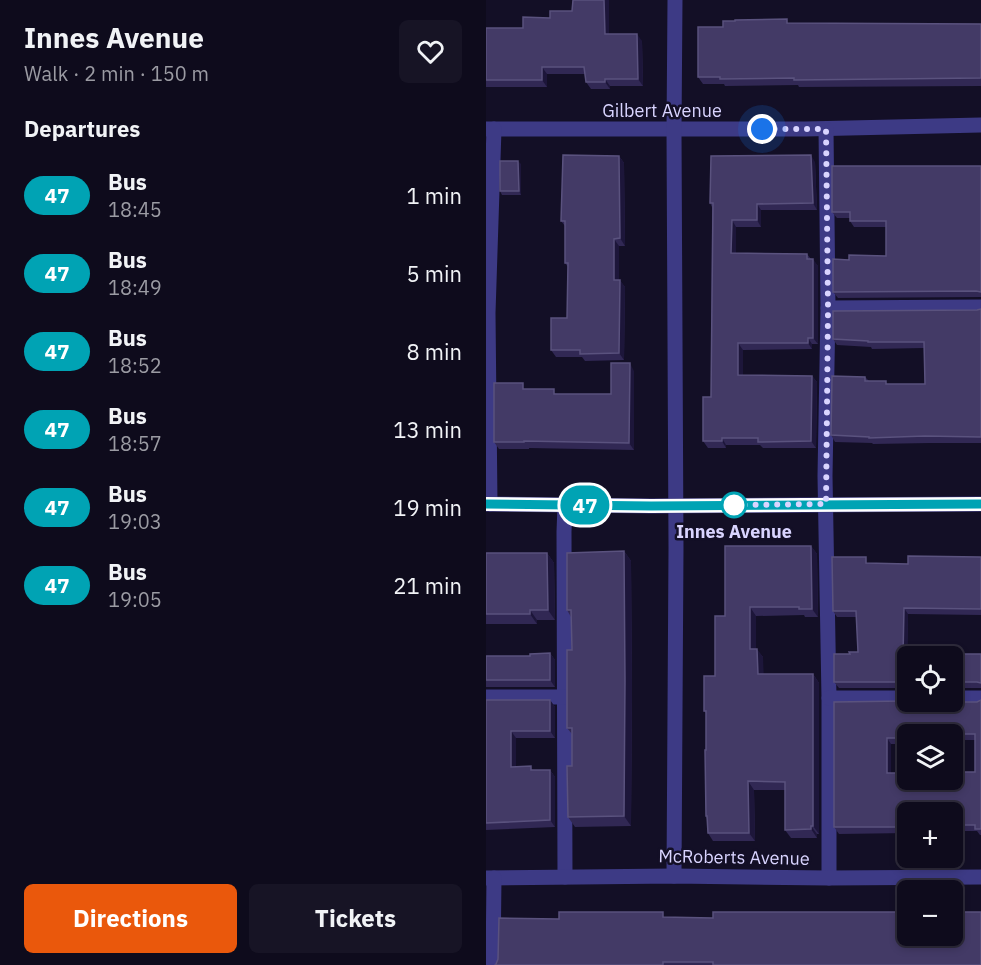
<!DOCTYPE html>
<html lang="en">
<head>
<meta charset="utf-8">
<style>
	:root { --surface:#0e0b1c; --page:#171425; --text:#f1f3f6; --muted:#9b9ba3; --line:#2e2b3b; --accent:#ea580c }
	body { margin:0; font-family:"IBM Plex Sans",sans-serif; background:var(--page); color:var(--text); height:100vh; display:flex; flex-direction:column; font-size:22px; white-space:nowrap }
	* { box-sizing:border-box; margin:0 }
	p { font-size:20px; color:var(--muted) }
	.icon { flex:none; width:33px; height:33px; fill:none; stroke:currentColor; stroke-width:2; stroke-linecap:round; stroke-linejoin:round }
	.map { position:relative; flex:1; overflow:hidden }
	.sheet { display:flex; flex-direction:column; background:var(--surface); width:486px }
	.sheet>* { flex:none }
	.badge { padding:0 12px; border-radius:20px; font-size:21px; line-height:39px }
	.controls { position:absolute; left:411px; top:646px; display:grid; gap:12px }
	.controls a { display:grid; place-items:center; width:66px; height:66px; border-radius:9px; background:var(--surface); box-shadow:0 3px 9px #0003,0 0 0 2px var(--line); font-size:30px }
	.you { position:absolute; width:30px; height:30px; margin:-15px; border:4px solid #fff; border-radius:50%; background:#1a73e8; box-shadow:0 0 0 9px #1a73e833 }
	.map>.badge { position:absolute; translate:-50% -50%; box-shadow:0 0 0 3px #fff }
	h2 { padding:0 24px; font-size:22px; line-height:54px }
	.round { display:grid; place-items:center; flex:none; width:63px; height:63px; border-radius:9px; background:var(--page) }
	.headline { display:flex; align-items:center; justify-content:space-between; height:102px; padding:0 24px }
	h1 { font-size:28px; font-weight:700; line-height:45px }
	.cta { display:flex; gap:12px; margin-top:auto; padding:12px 24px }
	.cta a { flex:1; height:69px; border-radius:9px; background:var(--accent); color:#fff; font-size:24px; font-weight:700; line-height:69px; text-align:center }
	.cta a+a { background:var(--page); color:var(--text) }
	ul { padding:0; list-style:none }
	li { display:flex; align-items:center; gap:18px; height:78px; padding:0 24px }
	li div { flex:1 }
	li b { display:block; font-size:22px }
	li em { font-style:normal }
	li .badge { min-width:66px; font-weight:700; text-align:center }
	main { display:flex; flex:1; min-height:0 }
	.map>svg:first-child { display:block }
</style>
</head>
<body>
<main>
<section class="sheet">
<div class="headline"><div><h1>Innes Avenue</h1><p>Walk · 2 min · 150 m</p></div><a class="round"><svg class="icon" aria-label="heart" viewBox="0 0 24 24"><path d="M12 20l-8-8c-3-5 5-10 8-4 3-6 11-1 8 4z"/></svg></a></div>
<h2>Departures</h2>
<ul>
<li><span class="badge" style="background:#00a3b4;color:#fff">47</span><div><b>Bus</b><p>18:45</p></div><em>1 min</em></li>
<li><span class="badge" style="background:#00a3b4;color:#fff">47</span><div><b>Bus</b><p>18:49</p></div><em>5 min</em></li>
<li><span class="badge" style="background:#00a3b4;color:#fff">47</span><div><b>Bus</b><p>18:52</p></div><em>8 min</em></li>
<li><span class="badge" style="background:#00a3b4;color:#fff">47</span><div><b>Bus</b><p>18:57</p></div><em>13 min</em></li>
<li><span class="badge" style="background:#00a3b4;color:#fff">47</span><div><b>Bus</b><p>19:03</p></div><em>19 min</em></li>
<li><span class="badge" style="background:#00a3b4;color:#fff">47</span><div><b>Bus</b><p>19:05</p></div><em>21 min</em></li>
</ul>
<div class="cta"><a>Directions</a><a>Tickets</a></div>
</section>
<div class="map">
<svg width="495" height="965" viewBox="0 0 495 965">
	<rect width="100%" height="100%" fill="#130f26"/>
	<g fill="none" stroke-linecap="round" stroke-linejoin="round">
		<!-- minor -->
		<g stroke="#3d3a85" stroke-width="15">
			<polyline points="0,129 319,129 495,125"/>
			<polyline points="340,129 342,308 339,476 343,698 343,878"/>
			<polyline points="342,308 495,307"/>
			<polyline points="0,504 165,506 495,504"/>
			<polyline points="4,504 2,313 8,129"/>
			<polyline points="79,505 78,532 79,877"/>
			<polyline points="0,697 78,697"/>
			<polyline points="343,698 422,698"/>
			<polyline points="466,698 495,698"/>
			<polyline points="188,876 190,548 188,130 189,0"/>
			<polyline points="0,878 188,876 343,878 495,877"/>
			<polyline points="7,965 8,878"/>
		</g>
	</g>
	<!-- wall -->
	<g fill="#312854" fill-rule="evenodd">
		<polygon points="87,0 123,0 123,34 156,41 157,86 124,86 124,89 105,89 100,82 99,74 61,74 61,87 0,87 0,28 37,28 64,18 86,11"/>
		<polygon points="304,23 495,24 495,86 313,87 312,85 239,86 238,84 217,84 212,77 237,27"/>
		<polygon points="133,156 138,163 139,246 133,246 133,280 139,287 138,360 99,361 96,357 70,357 65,350 81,318 82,267 79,263 79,226 75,221"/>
		<polygon points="329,162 331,210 275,210 275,227 250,227 250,253 321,254 325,259 332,266 332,344 326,344 326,349 257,350 257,375 326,376 331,382 330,448 277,448 274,445 240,445 240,448 222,448 217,441 225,397 226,207 224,203"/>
		<polygon points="35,164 35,195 16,195 14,191"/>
		<polygon points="495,166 495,297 352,298 347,292 363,260 400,256 400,227 368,227 364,221 364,218 351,218 346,212"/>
		<polygon points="495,309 495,443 444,443 387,444 386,443 349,442 345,435 379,377 383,381 402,384 439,384 438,348 386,349 385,347 351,345 347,339"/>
		<polygon points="148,371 148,450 43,448 43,449 13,449 8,442 41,389 72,394 125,394"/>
		<polygon points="325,546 331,554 332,617 319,617 318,615 270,616 270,649 277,657 277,674 327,674 333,683 333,834 331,834 331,838 305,838 299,830 299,790 268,790 269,841 227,841 222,833 221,819 220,816 220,713 218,711 229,676 239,616"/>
		<polygon points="138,551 145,561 146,691 145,826 89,827 82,817 86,766 86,734 81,728 86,650 85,617 81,610"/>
		<polygon points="0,553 61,553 68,563 69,620 51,620 51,624 0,624"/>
		<polygon points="495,557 495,615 422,614 421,656 477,657 495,654 495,688 466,688 466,657 422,657 422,688 353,688 348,682 364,654 372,652 370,617 351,617 347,611 385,563 422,564"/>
		<polygon points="64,653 69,660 69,687 0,687 0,656 44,656"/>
		<polygon points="0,700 64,700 69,707 69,738 30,738 30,767 48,770 64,770 69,777 69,827 0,830"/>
		<path d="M495,700v135h-1l-3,-4h-25v-18h-44v20l-69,1 -5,-7 70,-126 73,1zM422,735h44v5h23v32l-84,1v-29h17z"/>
		<polygon points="181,917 227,918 495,965 9,965 73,919"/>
	</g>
	<!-- shaded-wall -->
	<g fill="#1d163a">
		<polygon points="118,0 123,0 123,41 119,34"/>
		<polygon points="151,34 156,41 157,86 152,79"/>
		<polygon points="56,67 61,74 61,87 56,80"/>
		<polygon points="119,79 124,86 124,89 119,82"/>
		<polygon points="325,155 329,162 331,210 327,203"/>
		<polygon points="133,156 138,163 139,246 134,238"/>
		<polygon points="32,161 35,164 35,195 33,191"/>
		<polygon points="271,204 275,210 275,227 271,220"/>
		<polygon points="246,220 250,227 250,259 245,253"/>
		<polygon points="128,239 133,246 133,287 128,280"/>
		<polygon points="327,259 332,266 332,344 327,338"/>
		<polygon points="134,280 139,287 138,360 133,353"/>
		<polygon points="322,338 326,344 326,349 322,343"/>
		<polygon points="252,343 257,350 257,381 252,375"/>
		<polygon points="144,363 148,371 148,450 143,443"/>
		<polygon points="326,376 331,382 330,448 325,441"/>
		<polygon points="236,438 240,445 240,448 236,441"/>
		<polygon points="325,546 331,554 332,617 326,609"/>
		<polygon points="138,551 145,561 146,691 145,826 138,816"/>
		<polygon points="61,553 68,563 69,620 62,610"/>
		<polygon points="264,607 270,616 270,657 264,649"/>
		<polygon points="418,608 422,614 421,662 417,656"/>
		<polygon points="44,610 51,620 51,624 44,614"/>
		<polygon points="271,649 277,657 278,682 272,674"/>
		<polygon points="64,653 69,660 69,687 64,680"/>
		<polygon points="327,674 333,683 333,834 327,826"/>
		<polygon points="64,700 69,707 69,738 64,731"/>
		<polygon points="25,731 30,738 30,774 25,767"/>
		<polygon points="401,738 405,744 405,779 401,773"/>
		<polygon points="64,770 69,777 69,827 64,820"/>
		<polygon points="262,781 268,790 269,841 263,833"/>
		<polygon points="325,826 331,834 331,838 325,829"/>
	</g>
	<!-- building -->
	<g fill="#433a66" stroke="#5a527e" stroke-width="1.5" fill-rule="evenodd">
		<polygon points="87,0 118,0 119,34 151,34 152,79 119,79 119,82 100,82 98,67 56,67 56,80 0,80 0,28 37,28 37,17 64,18 64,11 86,11"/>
		<polygon points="301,19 301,23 495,24 495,78 308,80 308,78 234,79 234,77 212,77 212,27 237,27 237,21 249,21 249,20"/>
		<polygon points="77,155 133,156 134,238 128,239 128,280 134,280 133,353 94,354 94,350 65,350 65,318 81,318 82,263 79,263 79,221 75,221"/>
		<polygon points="325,155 327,203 271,204 271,220 246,220 245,253 321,254 321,259 327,259 327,338 322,338 322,343 252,343 252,375 326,376 325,441 272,442 272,438 236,438 236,441 217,441 217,397 225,397 227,203 224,203 225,156"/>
		<polygon points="14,161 32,161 33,191 14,191"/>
		<polygon points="346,166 495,166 495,292 490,291 347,292 347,259 363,260 363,255 400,256 400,221 364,221 364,212 346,212"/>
		<polygon points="495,309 495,437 439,436 383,438 383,437 345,435 346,376 379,377 379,381 400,381 400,384 439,384 438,342 382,342 382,341 347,339 347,311 491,310"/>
		<polygon points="125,363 144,363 143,443 38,441 38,442 8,442 8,383 37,383 37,389 68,389 68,394 125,394"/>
		<polygon points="239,546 325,546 326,609 313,609 313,607 264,607 264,649 271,649 272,674 327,674 327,826 325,826 325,829 299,830 299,782 262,781 263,833 222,833 221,816 220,816 219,750 220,750 220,711 218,711 218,676 229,676 229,616 239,616"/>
		<polygon points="138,551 139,681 138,816 82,817 81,766 86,766 86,728 81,728 81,650 86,650 85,610 81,610 81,553"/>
		<polygon points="0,553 61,553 62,610 44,610 44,614 0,614"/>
		<polygon points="422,556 495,557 495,609 418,608 417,656 477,657 477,654 495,654 495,683 491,682 466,682 466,657 422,657 422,683 418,682 348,682 348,654 364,654 363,652 372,652 370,611 347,611 346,557 380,557 380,563 422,564"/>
		<polygon points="64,653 64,680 0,680 0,656 44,656 44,654"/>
		<polygon points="0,700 64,700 64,731 25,731 25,767 45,766 45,770 64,770 64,820 0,823"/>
		<path d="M422,700v2h69l4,-2v129h-6v-4h-23v-12h-44v14h-74v-125l70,-1zM438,734h51v38h-23v8h-44v-7h-21v-35h21v-3h16z"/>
		<polygon points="73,912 177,912 177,917 227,918 227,912 422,912 422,936 466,936 466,912 495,912 495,965 227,965 227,962 177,962 177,965 9,965 10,964 12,959 13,918 73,919"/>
	</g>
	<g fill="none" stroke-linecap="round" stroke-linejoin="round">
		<!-- line casing -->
		<g stroke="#fff" stroke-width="14">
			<polyline id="line" points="0,504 165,506 495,504"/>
		</g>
		<!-- line -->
		<use href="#line" stroke="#00a3b4" stroke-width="9"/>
		<!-- walk -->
		<polyline stroke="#d9d4ff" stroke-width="6" stroke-dasharray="0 10.8" points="248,505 340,504 342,308 340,129 276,129"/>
	</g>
	<!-- markers -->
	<circle fill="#fff" stroke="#00a3b4" stroke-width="3" cx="248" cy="505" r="12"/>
	<g text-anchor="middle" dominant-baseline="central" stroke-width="5" stroke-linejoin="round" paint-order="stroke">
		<!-- street labels -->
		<g font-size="18" fill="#d9d4ff" stroke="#130f26">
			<text x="176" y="110">Gilbert Avenue</text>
			<text transform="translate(248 857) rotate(1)">McRoberts Avenue</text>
		</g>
		<!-- stop labels -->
		<g font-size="18" font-weight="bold" fill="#d9d4ff" stroke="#130f26">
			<text x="248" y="531">Innes Avenue</text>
		</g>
	</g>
</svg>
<div class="controls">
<a><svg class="icon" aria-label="locate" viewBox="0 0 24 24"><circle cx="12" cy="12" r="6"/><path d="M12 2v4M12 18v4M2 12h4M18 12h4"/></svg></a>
<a><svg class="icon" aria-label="layers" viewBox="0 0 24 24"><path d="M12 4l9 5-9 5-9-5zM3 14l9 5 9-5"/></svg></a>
<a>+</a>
<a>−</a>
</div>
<div class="you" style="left:276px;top:129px"></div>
<b class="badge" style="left:99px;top:505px;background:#00a3b4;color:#fff">47</b>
</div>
</main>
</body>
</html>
